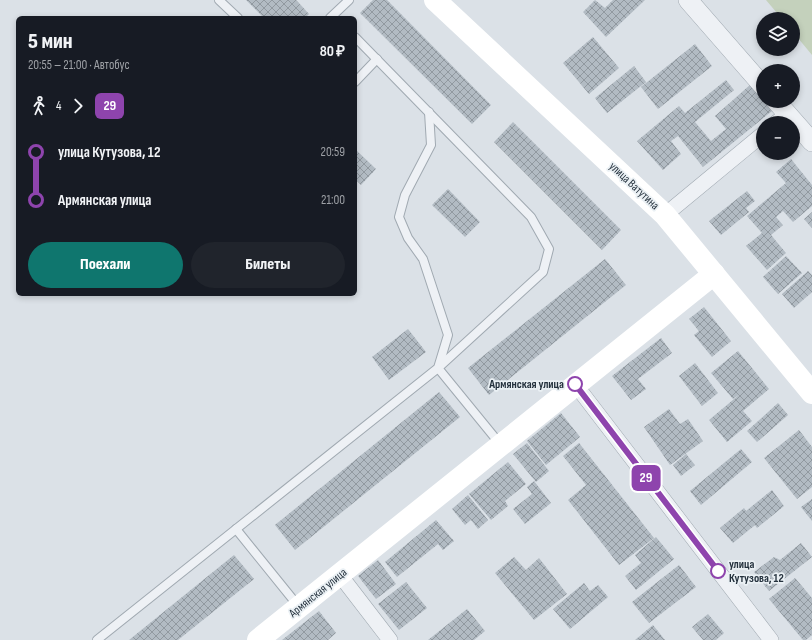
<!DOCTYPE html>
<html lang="ru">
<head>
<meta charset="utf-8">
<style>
	:root { --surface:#171b24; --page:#20242c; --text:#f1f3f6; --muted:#9ea1a6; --accent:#0f766e }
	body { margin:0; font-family:"Sofia Sans Condensed",sans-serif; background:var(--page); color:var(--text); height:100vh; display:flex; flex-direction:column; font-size:15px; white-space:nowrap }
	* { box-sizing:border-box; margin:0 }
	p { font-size:13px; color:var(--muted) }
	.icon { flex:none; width:22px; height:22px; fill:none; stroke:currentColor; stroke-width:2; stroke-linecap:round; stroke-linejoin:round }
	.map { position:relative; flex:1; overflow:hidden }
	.sheet { position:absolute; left:16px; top:16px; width:341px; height:280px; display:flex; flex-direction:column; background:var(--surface); border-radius:6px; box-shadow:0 2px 6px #0003 }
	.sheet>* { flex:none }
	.badge { padding:0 8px; border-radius:6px; font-size:14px; line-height:26px }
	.buttons { position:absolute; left:756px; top:12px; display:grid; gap:8px }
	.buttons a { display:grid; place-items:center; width:44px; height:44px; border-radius:50%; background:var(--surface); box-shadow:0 2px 6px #0003; font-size:20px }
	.map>.badge { position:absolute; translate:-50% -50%; box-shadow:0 0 0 2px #fff }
	.legs { display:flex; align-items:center; gap:6px; height:44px; padding:0 12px; font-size:13px }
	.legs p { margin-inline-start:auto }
	.head { display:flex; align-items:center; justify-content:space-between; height:68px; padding:0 12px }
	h1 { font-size:22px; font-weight:800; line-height:30px }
	.cta { display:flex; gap:8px; margin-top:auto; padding:8px 12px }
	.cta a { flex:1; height:46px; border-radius:24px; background:var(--accent); color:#fff; font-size:16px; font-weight:800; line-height:46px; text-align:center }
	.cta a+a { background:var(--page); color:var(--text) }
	ul { padding:0 12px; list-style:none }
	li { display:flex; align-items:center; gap:14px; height:48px; font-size:15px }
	li i { display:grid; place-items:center; width:6px; height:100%; margin:0 5px; background:currentColor }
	li i::after { content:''; width:10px; height:10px; margin:-5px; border:3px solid; border-radius:50%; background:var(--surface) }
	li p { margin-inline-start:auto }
	li:first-child i { background:linear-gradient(#0000 50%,currentColor 0) }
	li:last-child i { background:linear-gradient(currentColor 50%,#0000 0) }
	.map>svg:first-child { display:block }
</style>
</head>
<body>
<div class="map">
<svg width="812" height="640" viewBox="0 0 812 640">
	<defs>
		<pattern id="building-cross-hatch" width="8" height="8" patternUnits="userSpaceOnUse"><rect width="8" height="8" fill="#b2bbc3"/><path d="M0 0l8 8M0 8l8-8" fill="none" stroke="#9199a0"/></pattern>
	</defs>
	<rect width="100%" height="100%" fill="#dbe1e7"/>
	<!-- pitch -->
	<polygon fill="#c4d1bc" points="766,0 812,0 812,55 793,32 793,19 782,19"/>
	<!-- building -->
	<g fill="url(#building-cross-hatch)">
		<polygon points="246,0 296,0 309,14 305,18 264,18"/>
		<polygon points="373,0 387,0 491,105 472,124 360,13"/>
		<polygon points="595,0 605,8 613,0 645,0 606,37 583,12"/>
		<polygon points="593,37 619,68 589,94 563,63"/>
		<polygon points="695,44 712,66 658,109 641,87"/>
		<polygon points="634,66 646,82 607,113 595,98"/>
		<polygon points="726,80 734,90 695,122 711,141 726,129 715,116 751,84 772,111 703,167 678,136 671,141 681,154 663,170 637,141 679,106 685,113"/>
		<polygon points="513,122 621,230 602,250 494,142"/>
		<polygon points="355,149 376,169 361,185 355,179"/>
		<polygon points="791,159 812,185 812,206 793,222 783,211 776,217 783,225 771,235 786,253 767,270 746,246 762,233 747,216 786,183 776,172"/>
		<polygon points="448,189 480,222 465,237 432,205"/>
		<polygon points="747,191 755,201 746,208 749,212 721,235 709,221"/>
		<polygon points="812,212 812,228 804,219"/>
		<polygon points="786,256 802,273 778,294 763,277"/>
		<polygon points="605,259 626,285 489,395 468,368"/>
		<polygon points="808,271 812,275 812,292 794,308 782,294"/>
		<polygon points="704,307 731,341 712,357 694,335 699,331 689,319"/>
		<polygon points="408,329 426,352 389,380 372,357"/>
		<polygon points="661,338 672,353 638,379 646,389 631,400 612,376"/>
		<polygon points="738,351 769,389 743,411 752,421 727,442 709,420 740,394 733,399 711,373"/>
		<polygon points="695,363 718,393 702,406 679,376"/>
		<polygon points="439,392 460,417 295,550 275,525"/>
		<polygon points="778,403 788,415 757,442 747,431"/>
		<polygon points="669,409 680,424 688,419 703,441 670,465 644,427"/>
		<polygon points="561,413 580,437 546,465 527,441"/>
		<polygon points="799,430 812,447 812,487 797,499 764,458"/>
		<polygon points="527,443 549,471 536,482 513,454"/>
		<polygon points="579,443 654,538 619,565 568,500 586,485 563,456"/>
		<polygon points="741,449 752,462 701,505 690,491"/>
		<polygon points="686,454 695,465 681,476 673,465"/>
		<polygon points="508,462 526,484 505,501 508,506 491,520 469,494"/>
		<polygon points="534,481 551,503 525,524 513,509 532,494 527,487"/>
		<polygon points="772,490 784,506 757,528 755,525 733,543 720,528 744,508 746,511"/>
		<polygon points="468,495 488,520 478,529 471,520 465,525 452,509"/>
		<polygon points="812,499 812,521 801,507"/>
		<polygon points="436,520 454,541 443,550 438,544 397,577 385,562"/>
		<polygon points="656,537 674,559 636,590 625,576 641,563 635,555"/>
		<polygon points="801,543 812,557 769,591 754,572 774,557 780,560"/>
		<polygon points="234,555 254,579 178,640 129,640"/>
		<polygon points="514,557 526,570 539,558 567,594 534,620 495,573"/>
		<polygon points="378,560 396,584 376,599 358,576"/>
		<polygon points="679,565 696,587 649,623 632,602"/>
		<polygon points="795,578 812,598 812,635 806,640 803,640 769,599"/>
		<polygon points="406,582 427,608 399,630 378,604"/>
		<polygon points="584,583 590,591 598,585 608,597 570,629 553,609"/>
		<polygon points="467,609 485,631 474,640 428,640"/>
		<polygon points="319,611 336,633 328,640 282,640"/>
		<polygon points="708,614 724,633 716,640 703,640 692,627"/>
		<polygon points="653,625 665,640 635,640"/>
	</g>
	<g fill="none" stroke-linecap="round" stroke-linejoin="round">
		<!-- service casing -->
		<g stroke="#a0a9b1" stroke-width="10">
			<g id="service">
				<polyline points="219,0 238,18"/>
				<polyline points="330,18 349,0"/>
				<polyline points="355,37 531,217 549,249 543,272 438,368 500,444"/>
				<polyline points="355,82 377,59"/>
				<polyline points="236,529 299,607"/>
				<polyline points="97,640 438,368 448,335 423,259 408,238 399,217 405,195 431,145 429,112"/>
			</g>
		</g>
		<!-- minor casing -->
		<g stroke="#a0a9b1" stroke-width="16">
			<g id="minor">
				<polyline points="776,123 787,114"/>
				<polyline points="665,215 763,134"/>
				<polyline points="575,384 771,640"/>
				<polyline points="340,575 390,640"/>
			</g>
		</g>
		<!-- tertiary casing -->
		<g stroke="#a0a9b1" stroke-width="20">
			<g id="tertiary">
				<polyline points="688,0 763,86"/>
				<polyline points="776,101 812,142"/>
			</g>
		</g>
		<!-- service -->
		<use href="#service" stroke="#eef1f5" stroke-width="8"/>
		<!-- minor -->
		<use href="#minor" stroke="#eef1f5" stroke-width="15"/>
		<!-- tertiary -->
		<use href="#tertiary" stroke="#eef1f5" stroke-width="19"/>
		<!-- secondary -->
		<g stroke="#fff" stroke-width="22">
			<polyline points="435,0 665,215 812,393"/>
			<polyline points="258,640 714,274"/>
		</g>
	</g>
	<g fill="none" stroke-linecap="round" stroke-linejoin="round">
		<!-- line-1 casing -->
		<g stroke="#fff" stroke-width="9">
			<polyline id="line-1" points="575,384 718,571"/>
		</g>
		<!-- line-1 -->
		<use href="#line-1" stroke="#8e44ad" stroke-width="6"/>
	</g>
	<!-- markers -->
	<g fill="#fff" stroke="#8e44ad" stroke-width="2">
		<circle cx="575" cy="384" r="7"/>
		<circle cx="718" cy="571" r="7"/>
	</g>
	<g text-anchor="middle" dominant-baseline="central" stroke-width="3.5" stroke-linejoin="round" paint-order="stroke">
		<!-- street labels -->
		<g font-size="12" fill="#24313d" stroke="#eaf0f4">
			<text transform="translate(634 186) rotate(43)">улица Ватутина</text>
			<text transform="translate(318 593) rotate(-39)">Армянская улица</text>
		</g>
		<!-- stop labels -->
		<g font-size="12" font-weight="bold" fill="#24313d" stroke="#eaf0f4" text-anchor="end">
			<text x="564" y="384">Армянская улица</text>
			<text x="729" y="564" text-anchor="start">улица<tspan x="729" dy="14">Кутузова, 12</tspan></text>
		</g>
	</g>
</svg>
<div class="buttons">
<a><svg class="icon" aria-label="layers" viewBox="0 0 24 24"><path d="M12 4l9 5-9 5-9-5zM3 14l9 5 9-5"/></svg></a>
<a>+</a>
<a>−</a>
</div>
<b class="badge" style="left:646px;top:478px;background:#8e44ad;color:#fff">29</b>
<section class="sheet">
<div class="head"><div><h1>5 мин</h1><p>20:55 – 21:00 · Автобус</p></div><b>80 ₽</b></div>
<div class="legs"><svg class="icon" aria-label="walk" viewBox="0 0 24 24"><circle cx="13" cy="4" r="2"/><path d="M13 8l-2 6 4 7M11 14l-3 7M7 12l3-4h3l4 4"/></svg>4<svg class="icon" aria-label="forward" viewBox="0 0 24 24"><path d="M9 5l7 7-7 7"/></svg><b class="badge" style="background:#8e44ad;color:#fff">29</b></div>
<ul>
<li><i style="color:#8e44ad"></i><b>улица Кутузова, 12</b><p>20:59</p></li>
<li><i style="color:#8e44ad"></i><b>Армянская улица</b><p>21:00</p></li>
</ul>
<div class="cta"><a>Поехали</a><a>Билеты</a></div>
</section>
</div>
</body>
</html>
